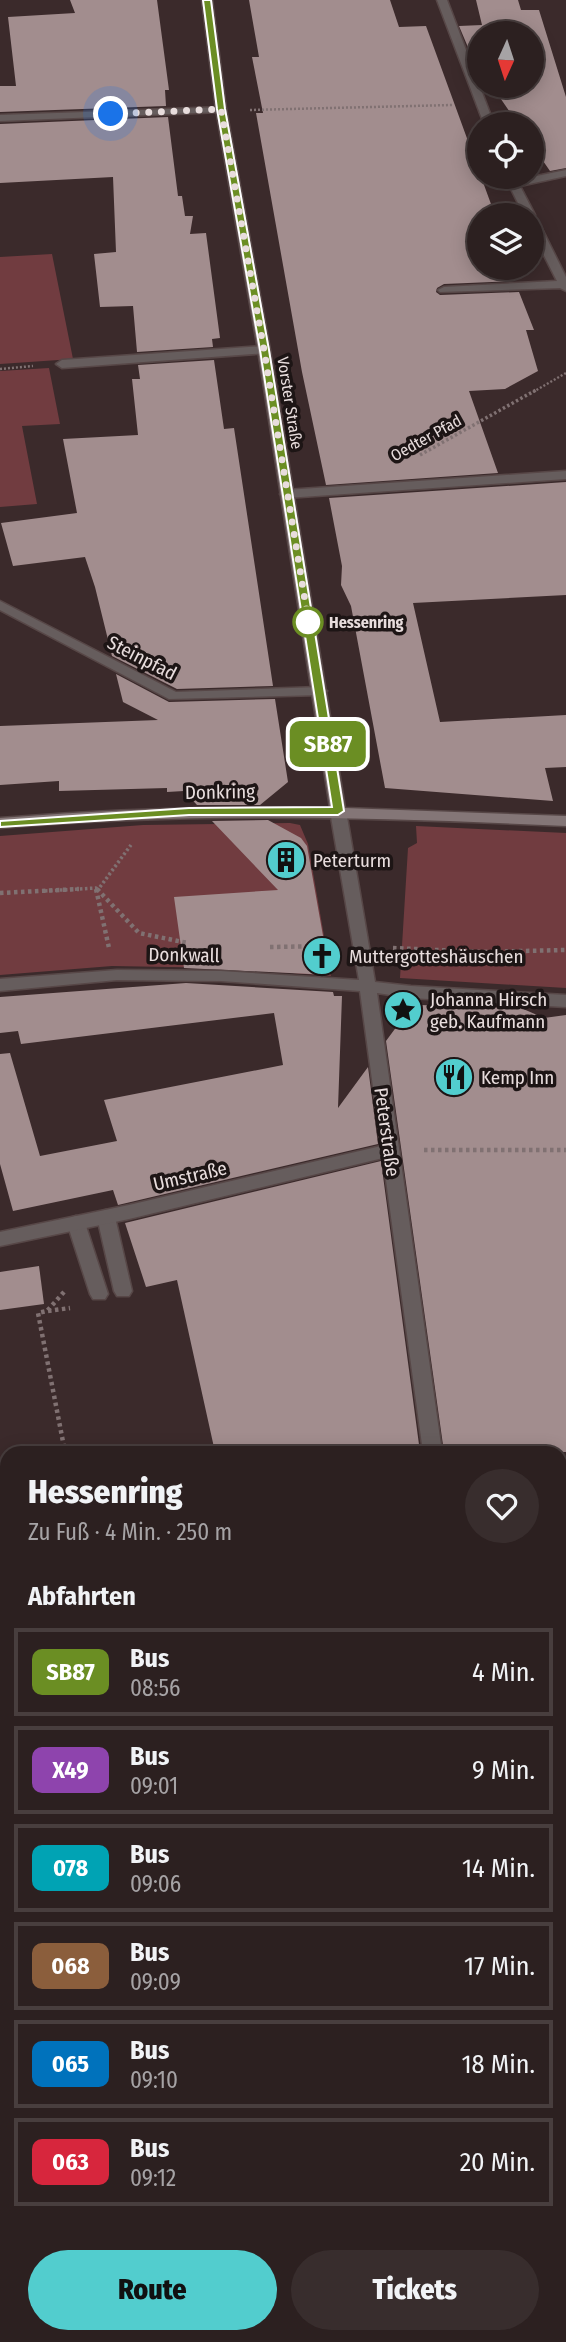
<!DOCTYPE html>
<html lang="de">
<head>
<meta charset="utf-8">
<style>
	:root { --surface:#2c2020; --page:#382d2d; --text:#f1f3f6; --muted:#a6a3a5; --line:#483e3e; --accent:#52cdce }
	body { margin:0; font-family:"Fira Sans Condensed",sans-serif; background:var(--page); color:var(--text); height:100vh; display:flex; flex-direction:column; font-size:26px; white-space:nowrap }
	* { box-sizing:border-box; margin:0 }
	p { font-size:23px; color:var(--muted) }
	.icon { flex:none; width:38px; height:38px; fill:none; stroke:currentColor; stroke-width:2; stroke-linecap:round; stroke-linejoin:round }
	.map { position:relative; flex:1; overflow:hidden }
	.side { position:absolute; left:0px; top:1446px; width:567px; height:898px; display:flex; flex-direction:column; background:var(--surface); border-radius:21px 21px 0 0; box-shadow:0 4px 18px #0003,0 0 0 2px var(--line) }
	.side>* { flex:none }
	.badge { padding:0 14px; border-radius:10px; font-size:24px; line-height:46px }
	.needle { width:46px; rotate:183deg }
	.fabs { position:absolute; left:467px; top:21px; display:grid; gap:14px }
	.fabs a { display:grid; place-items:center; width:77px; height:77px; border-radius:50%; background:var(--surface); box-shadow:0 4px 18px #0003,0 0 0 2px var(--line); font-size:35px }
	.you { position:absolute; width:35px; height:35px; margin:-18px; border:5px solid #fff; border-radius:50%; background:#1a73e8; box-shadow:0 0 0 10px #1a73e833 }
	.map>.badge { position:absolute; translate:-50% -50%; box-shadow:0 0 0 4px #fff }
	h2 { padding:0 28px; font-size:26px; line-height:63px }
	.round { display:grid; place-items:center; flex:none; width:74px; height:74px; border-radius:37px; background:var(--page) }
	.head { display:flex; align-items:center; justify-content:space-between; height:119px; padding:0 28px }
	h1 { font-size:33px; font-weight:800; line-height:52px }
	.button { display:flex; gap:14px; margin-top:auto; padding:14px 28px }
	.button a { flex:1; height:80px; border-radius:42px; background:var(--accent); color:#111; font-size:28px; font-weight:800; line-height:80px; text-align:center }
	.button a+a { background:var(--page); color:var(--text) }
	ul { padding:0; list-style:none }
	li { display:flex; align-items:center; gap:21px; height:88px; margin:0 14px 10px; padding:0 14px; border:4px solid var(--line); border-radius:0px }
	li div { flex:1 }
	li b { display:block; font-size:26px }
	li em { font-style:normal }
	li .badge { min-width:77px; font-weight:700; text-align:center }
	.map>svg:first-child { display:block }
</style>
</head>
<body>
<div class="map">
<svg width="566" height="2342" viewBox="0 0 566 2342">
	<rect width="100%" height="100%" fill="#3b2a2b"/>
	<!-- green -->
	<g fill="#713c40">
		<polygon points="52,254 73,359 0,364 0,257"/>
		<polygon points="49,368 60,424 22,426 37,504 0,507 0,371"/>
		<polygon points="290,823 300,825 308,844 331,976 228,968 112,966 0,975 0,836 143,825"/>
		<polygon points="416,826 566,833 566,988 400,978 408,848 417,843"/>
	</g>
	<!-- building -->
	<g fill="#a28d8e">
		<polygon points="70,0 157,0 169,90 165,90 166,106 0,112 0,86 16,86 8,17 75,13"/>
		<polygon points="249,0 390,0 399,27 426,26 495,215 480,215 480,268 514,268 515,272 512,272 515,281 444,284 437,288 436,292 440,295 519,292 534,330 526,330 538,371 505,389 469,391 498,473 326,485 302,372 256,113 263,113 252,57 259,57"/>
		<polygon points="476,0 518,0 521,10 539,10 566,97 566,168 550,171 532,145 532,124 518,124 492,86 532,86 532,33 480,33 480,67 470,52 459,26 482,25"/>
		<polygon points="168,117 178,196 182,196 185,216 193,216 190,234 206,233 220,338 212,339 213,347 137,352 133,306 100,307 94,254 116,252 113,177 0,183 0,124"/>
		<polygon points="214,360 224,429 234,428 273,686 177,689 112,656 95,587 85,557 13,566 1,523 77,513 63,439 138,435 132,379 140,379 138,365"/>
		<polygon points="566,482 566,595 413,603 440,722 566,715 566,767 545,768 553,801 385,788 351,606 341,585 342,566 329,498"/>
		<polygon points="116,674 169,702 275,699 288,782 260,805 197,805 184,791 167,792 167,788 59,791 59,781 0,785 0,726 158,720 123,702"/>
		<polygon points="268,820 301,838 307,846 330,975 184,968 174,897 278,890 212,821"/>
		<polygon points="186,983 333,992 334,996 342,996 338,1108 368,1067 378,1144 118,1205 113,1190 13,1211 0,1164 0,1054 10,1053 40,1156 117,1141 104,1100 283,1065 274,1013 21,1044 18,1031 0,1033 0,997"/>
		<polygon points="419,1005 521,1008 544,1018 566,1015 566,1452 444,1452 386,1041 411,1007"/>
		<polygon points="381,1161 420,1452 215,1452 177,1280 146,1287 125,1223"/>
		<polygon points="39,1266 44,1304 0,1310 0,1272"/>
	</g>
	<g fill="none" stroke-linecap="round" stroke-linejoin="round">
		<!-- lane casing -->
		<g stroke="#574747" stroke-width="3">
			<g id="lane">
				<polygon points="264,346 268,347 268,353 62,368 56,364 62,360"/>
				<polygon points="566,471 566,479 286,498 280,494 286,490"/>
				<polygon points="106,1210 112,1212 115,1217 132,1291 129,1296 117,1296 114,1291 97,1217 100,1212"/>
				<polygon points="76,1216 82,1218 85,1223 108,1294 105,1299 93,1299 90,1294 67,1223 70,1218"/>
			</g>
		</g>
		<!-- street casing -->
		<g stroke="#574747" stroke-width="3">
			<g id="street">
				<polygon points="437,0 447,0 494,124 484,124"/>
				<polygon points="225,107 226,109 221,112 0,121 0,115"/>
				<polygon points="566,170 566,176 520,186 535,215 532,218 532,215 524,215 505,177 515,177 517,180"/>
				<polygon points="532,218 538,221 566,277 566,291 560,288 440,292 438,290 444,287 557,281 532,232"/>
				<polygon points="0,601 176,692 320,687 327,691 320,695 169,699 0,610"/>
				<polygon points="338,806 346,811 375,982 411,986 566,995 566,1007 411,998 377,993 442,1452 423,1452 383,1158 129,1219 0,1246 0,1232 129,1205 381,1146 360,991 221,981 117,980 0,991 0,979 117,970 221,971 359,980 330,811"/>
				<polygon points="566,1527 566,1543 560,1544 560,1528"/>
				<rect x="0" y="1639" width="7" height="18"/>
				<polygon points="560,1787 566,1788 566,1808 560,1807"/>
				<polygon points="7,1983 7,2006 0,2009 0,1986"/>
				<polygon points="566,1983 566,2005 560,2006 560,1984"/>
				<polygon points="67,2336 93,2336 95,2342 69,2342"/>
			</g>
		</g>
		<!-- secondary casing -->
		<g stroke="#574747" stroke-width="3">
			<path id="secondary" d="M202,0h10l14,109 44,241 75,458 221,8v10c-189,-9 -377,-14 -566,2v-10c110,-9 220,-12 330,-10l-72,-458 -42,-241z"/>
		</g>
		<!-- path-far3 -->
		<g stroke="#807172" stroke-width="2.5" stroke-dasharray="2 2" stroke-linecap="butt">
			<polyline points="250,110 452,105"/>
			<polyline points="0,369 33,366"/>
			<polyline points="533,392 566,373"/>
		</g>
		<!-- path-far2 -->
		<g stroke="#807172" stroke-width="3.5" stroke-dasharray="2.5 2.5" stroke-linecap="butt">
			<polyline points="420,455 536,390"/>
			<polyline points="45,891 96,888 99,891"/>
			<polyline points="97,891 131,845"/>
		</g>
		<!-- path-far1 -->
		<g stroke="#807172" stroke-width="4.5" stroke-dasharray="3.5 3.5" stroke-linecap="butt">
			<polyline points="96,889 109,948"/>
			<polyline points="97,889 139,933 188,943"/>
			<polyline points="0,893 79,889"/>
			<polyline points="270,947 328,946"/>
			<polyline points="393,948 482,952 566,950"/>
			<polyline points="424,1150 566,1150"/>
			<polyline points="64,1292 47,1311 38,1313 65,1452"/>
			<polyline points="48,1311 70,1308"/>
		</g>
		<!-- path -->
		<polyline stroke="#807172" stroke-width="5" stroke-dasharray="4.5 4.5" stroke-linecap="butt" points="0,2266 7,2265"/>
		<!-- lane -->
		<use href="#lane" fill="#665d5d" fill-rule="evenodd"/>
		<!-- street -->
		<use href="#street" fill="#665d5d" fill-rule="evenodd"/>
		<!-- secondary -->
		<use href="#secondary" fill="#847677" fill-rule="evenodd"/>
	</g>
	<!-- line -->
	<polygon fill="#6b8e23" stroke="#fff" stroke-width="2" points="203,0 211,0 225,109 269,350 344,811 338,815 189,815 0,827 0,821 189,808 332,807 260,350 217,109"/>
	<g fill="none" stroke-linecap="round" stroke-linejoin="round">
		<!-- walk -->
		<polyline stroke="#e8dddd" stroke-width="7" stroke-dasharray="0 12.6" points="111,114 221,109 264,350 309,625 308,622"/>
	</g>
	<!-- icons -->
	<defs>
		<g id="building-disc" transform="scale(2.0125)"><circle r="9.5" fill="#52cdce" stroke="#1d1515"/><path d="M-4-6H4V6H1V3H-1V6H-4ZM-2.5-4.3h1.7v1.8h-1.7ZM.8-4.3h1.7v1.8H.8ZM-2.5-1h1.7V.8h-1.7ZM.8-1h1.7V.8H.8Z" fill="#111"/></g>
		<g id="church-disc" transform="scale(2.0125)"><circle r="9.5" fill="#52cdce" stroke="#1d1515"/><path d="M-1.2-6h2.4v3.5h3.3v2.4h-3.3V6h-2.4V-.1h-3.3v-2.4h3.3Z" fill="#111"/></g>
		<g id="sight-disc" transform="scale(2.0125)"><circle r="9.5" fill="#52cdce" stroke="#1d1515"/><path d="M0-6L1.8-2.2L6-1.7L2.9 1.2L3.7 5.4L0 3.3L-3.7 5.4L-2.9 1.2L-6-1.7L-1.8-2.2Z" fill="#111"/></g>
		<g id="restaurant-disc" transform="scale(2.0125)"><circle r="9.5" fill="#52cdce" stroke="#1d1515"/><path d="M-5-6h1v4h1v-4h1v4h1v-4h1v5L-1.5 .5V6h-2V.5L-5-1ZM5-6V6H3V1.5H1.5Q1.5-4 5-6Z" fill="#111"/></g>
	</defs>
	<g fill-rule="evenodd">
		<use href="#building-disc" x="286" y="860"/>
		<use href="#church-disc" x="322" y="956"/>
		<use href="#sight-disc" x="403" y="1010"/>
		<use href="#restaurant-disc" x="454" y="1077"/>
	</g>
	<!-- markers -->
	<circle fill="#fff" stroke="#6b8e23" stroke-width="3.5" cx="308" cy="622" r="14"/>
	<g text-anchor="middle" dominant-baseline="central" stroke-width="7" stroke-linejoin="round" paint-order="stroke">
		<!-- far-street labels -->
		<g font-size="16" fill="#e8dddd" stroke="#1d1515">
			<text transform="translate(290 403) rotate(81)">Vorster Straße</text>
			<text transform="translate(426 438) rotate(-29)">Oedter Pfad</text>
		</g>
		<!-- far-stop labels -->
		<g font-size="16" font-weight="bold" fill="#e8dddd" stroke="#1d1515" text-anchor="start">
			<text x="329" y="622">Hessenring</text>
		</g>
		<!-- street labels -->
		<g font-size="19" fill="#e8dddd" stroke="#1d1515">
			<text transform="translate(142 658) rotate(27)">Steinpfad</text>
			<text transform="translate(220 792) rotate(-1)">Donkring</text>
			<text transform="translate(184 955) rotate(1)">Donkwall</text>
			<text transform="translate(387 1132) rotate(82)">Peterstraße</text>
			<text transform="translate(190 1176) rotate(-13)">Umstraße</text>
		</g>
		<!-- poi labels -->
		<g font-size="19" fill="#e8dddd" stroke="#1d1515" text-anchor="start">
			<text x="313" y="860">Peterturm</text>
			<text x="349" y="956">Muttergotteshäuschen</text>
			<text x="430" y="999">Johanna Hirsch<tspan x="430" dy="22">geb. Kaufmann</tspan></text>
			<text x="481" y="1077">Kemp Inn</text>
		</g>
	</g>
</svg>
<div class="fabs">
<a><svg class="needle" viewBox="-14 -14 28 28"><path d="M0-13l5 13h-10z" fill="#e53935"/><path d="M0 13l5-13h-10z" fill="#a6a3a5"/></svg></a>
<a><svg class="icon" aria-label="locate" viewBox="0 0 24 24"><circle cx="12" cy="12" r="6"/><path d="M12 2v4M12 18v4M2 12h4M18 12h4"/></svg></a>
<a><svg class="icon" aria-label="layers" viewBox="0 0 24 24"><path d="M12 4l9 5-9 5-9-5zM3 14l9 5 9-5"/></svg></a>
</div>
<div class="you" style="left:111px;top:114px"></div>
<b class="badge" style="left:328px;top:744px;background:#6b8e23;color:#fff">SB87</b>
<section class="side">
<div class="head"><div><h1>Hessenring</h1><p>Zu Fuß · 4 Min. · 250 m</p></div><a class="round"><svg class="icon" aria-label="heart" viewBox="0 0 24 24"><path d="M12 20l-8-8c-3-5 5-10 8-4 3-6 11-1 8 4z"/></svg></a></div>
<h2>Abfahrten</h2>
<ul>
<li><span class="badge" style="background:#6b8e23;color:#fff">SB87</span><div><b>Bus</b><p>08:56</p></div><em>4 Min.</em></li>
<li><span class="badge" style="background:#8e44ad;color:#fff">X49</span><div><b>Bus</b><p>09:01</p></div><em>9 Min.</em></li>
<li><span class="badge" style="background:#00a3b4;color:#fff">078</span><div><b>Bus</b><p>09:06</p></div><em>14 Min.</em></li>
<li><span class="badge" style="background:#8b5e3c;color:#fff">068</span><div><b>Bus</b><p>09:09</p></div><em>17 Min.</em></li>
<li><span class="badge" style="background:#0072bc;color:#fff">065</span><div><b>Bus</b><p>09:10</p></div><em>18 Min.</em></li>
<li><span class="badge" style="background:#d7263d;color:#fff">063</span><div><b>Bus</b><p>09:12</p></div><em>20 Min.</em></li>
</ul>
<div class="button"><a>Route</a><a>Tickets</a></div>
</section>
</div>
</body>
</html>
